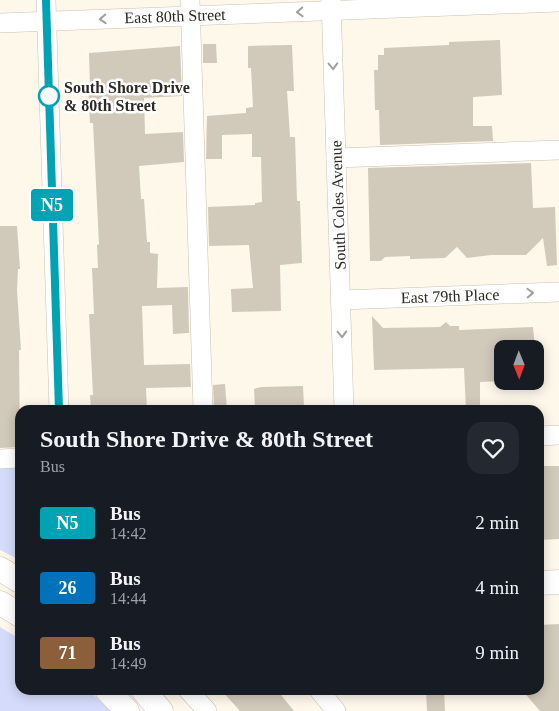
<!DOCTYPE html>
<html lang="en">
<head>
<meta charset="utf-8">
<style>
	:root { --surface:#171b24; --page:#242831; --text:#f1f3f6; --muted:#9ea1a6 }
	body { margin:0; font-family:Georgia,serif; background:var(--page); color:var(--text); height:100vh; display:flex; flex-direction:column; font-size:19px; white-space:nowrap }
	* { box-sizing:border-box; margin:0 }
	p { font-size:16px; color:var(--muted) }
	.icon { flex:none; width:28px; height:28px; fill:none; stroke:currentColor; stroke-width:2; stroke-linecap:round; stroke-linejoin:round }
	.map { position:relative; flex:1; overflow:hidden }
	.sheet { position:absolute; left:15px; top:405px; width:529px; height:290px; display:flex; flex-direction:column; background:var(--surface); border-radius:15px; box-shadow:0 2px 12px #0003 }
	.sheet>* { flex:none }
	.badge { padding:0 10px; border-radius:4px; font-size:18px; line-height:32px }
	.needle { width:32px; rotate:179deg }
	.buttons { position:absolute; left:494px; top:340px; display:grid; gap:10px }
	.buttons a { display:grid; place-items:center; width:50px; height:50px; border-radius:10px; background:var(--surface); box-shadow:0 2px 12px #0003; font-size:25px }
	.map>.badge { position:absolute; translate:-50% -50%; box-shadow:0 0 0 2px #fff }
	.round { display:grid; place-items:center; flex:none; width:52px; height:52px; border-radius:15px; background:var(--page) }
	.headline { display:flex; align-items:center; justify-content:space-between; height:85px; padding:0 25px }
	h1 { font-size:24px; font-weight:700; line-height:38px }
	ul { padding:0; list-style:none }
	li { display:flex; align-items:center; gap:15px; height:65px; padding:0 25px }
	li div { flex:1 }
	li b { display:block; font-size:19px }
	li em { font-style:normal }
	li .badge { min-width:55px; font-weight:700; text-align:center }
	.map>svg:first-child { display:block }
</style>
</head>
<body>
<div class="map">
<svg width="559" height="711" viewBox="0 0 559 711">
	<rect width="100%" height="100%" fill="#fef8eb"/>
	<!-- green -->
	<g fill="#d5dcfb">
		<polygon points="20,465 20,560 0,550 0,466"/>
		<polygon points="0,627 20,639 20,690 88,690 112,711 0,711"/>
	</g>
	<!-- building -->
	<g fill="#d1c9ba">
		<polygon points="500,40 502,95 473,97 473,126 492,126 493,141 380,145 379,110 375,110 374,70 378,70 378,55 384,55 384,48 449,45 449,42"/>
		<polygon points="203,44 216,44 217,63 203,63"/>
		<polygon points="292,45 294,91 287,91 290,137 295,137 297,201 300,201 302,263 280,265 281,311 232,312 231,289 253,288 249,245 209,246 208,207 255,205 255,203 262,202 261,157 252,157 252,134 222,135 222,159 206,159 207,116 246,113 246,108 253,107 251,68 248,68 248,46"/>
		<polygon points="180,46 182,96 144,98 145,134 183,132 184,162 139,166 141,199 144,199 147,242 150,242 150,253 158,254 157,288 188,287 189,333 173,334 172,305 142,306 144,365 190,364 191,387 146,388 147,410 91,410 90,395 93,395 89,314 94,314 92,268 98,268 97,245 99,244 93,123 90,123 88,86 90,86 89,53"/>
		<polygon points="531,163 533,208 555,207 557,265 547,266 543,238 526,255 491,255 467,258 457,247 445,258 410,259 410,256 385,257 381,261 370,261 368,168"/>
		<polygon points="0,226 17,226 20,269 18,269 17,290 21,350 19,350 20,447 0,448"/>
		<polygon points="372,316 383,328 440,327 446,322 450,326 459,326 459,330 533,327 535,349 502,349 502,381 480,382 480,410 466,410 464,368 374,370"/>
		<polygon points="225,384 227,410 214,410 213,385"/>
		<polygon points="303,386 304,407 255,408 254,389 261,387"/>
		<polygon points="539,466 559,466 559,539 539,540"/>
		<polygon points="559,624 559,711 540,711 522,690 539,690 539,625"/>
		<polygon points="221,690 277,690 294,711 240,711"/>
		<polygon points="426,690 444,690 445,711 427,711"/>
	</g>
	<g fill="none" stroke-linecap="round" stroke-linejoin="round">
		<!-- minor casing -->
		<g stroke="#c9c1b2" stroke-width="20">
			<g id="minor">
				<polyline points="46,0 59,410"/>
				<polyline points="190,0 203,410"/>
				<polyline points="331,0 344,410"/>
				<polyline points="0,23 559,2"/>
				<polyline points="336,158 559,150"/>
				<polyline points="341,300 559,292"/>
				<polyline points="539,436 559,435"/>
				<polyline points="0,459 20,458"/>
				<polyline points="188,690 207,711"/>
				<polyline points="319,690 336,711"/>
			</g>
		</g>
		<!-- major casing -->
		<g stroke="#c9c1b2" stroke-width="25">
			<g id="major">
				<polyline points="0,569 20,581"/>
				<polyline points="539,583 559,582"/>
				<polyline points="0,603 20,615"/>
				<polyline points="107,690 127,711"/>
				<polyline points="143,690 161,711"/>
			</g>
		</g>
		<!-- minor -->
		<use href="#minor" stroke="#fff" stroke-width="19"/>
		<!-- major -->
		<use href="#major" stroke="#fff" stroke-width="24"/>
	</g>
	<!-- one-way arrows -->
	<defs><path id="oneway-chevron" d="M-2-3.5L2.5 0L-2 3.5" fill="none" stroke-width="1.6" stroke-linecap="round" stroke-linejoin="round" transform="scale(1.25)"/></defs>
	<g stroke="#a09f9c">
		<use href="#oneway-chevron" transform="translate(300 12) rotate(178)"/>
		<use href="#oneway-chevron" transform="translate(103 19) rotate(178)"/>
		<use href="#oneway-chevron" transform="translate(333 66) rotate(88)"/>
		<use href="#oneway-chevron" transform="translate(530 293) rotate(-2)"/>
		<use href="#oneway-chevron" transform="translate(342 334) rotate(88)"/>
	</g>
	<g fill="none" stroke-linecap="round" stroke-linejoin="round">
		<!-- line casing -->
		<g stroke="#fff" stroke-width="11">
			<polyline id="line" points="46,0 59,410"/>
		</g>
		<!-- line -->
		<use href="#line" stroke="#00a3b4" stroke-width="8"/>
	</g>
	<!-- markers -->
	<circle fill="#fff" stroke="#00a3b4" stroke-width="2.5" cx="49" cy="96" r="10"/>
	<g text-anchor="middle" dominant-baseline="central" stroke-width="5" stroke-linejoin="round" paint-order="stroke">
		<!-- street labels -->
		<g font-size="16" fill="#2c2a24" stroke="#fff">
			<text transform="translate(175 16) rotate(-2)">East 80th Street</text>
			<text transform="translate(338 205) rotate(-92)">South Coles Avenue</text>
			<text transform="translate(450 296) rotate(-2)">East 79th Place</text>
		</g>
		<!-- stop labels -->
		<g font-size="16" font-weight="bold" fill="#2c2a24" stroke="#fff" text-anchor="start">
			<text x="64" y="87">South Shore Drive<tspan x="64" dy="18">&amp; 80th Street</tspan></text>
		</g>
	</g>
</svg>
<div class="buttons">
<a><svg class="needle" viewBox="-14 -14 28 28"><path d="M0-13l5 13h-10z" fill="#e53935"/><path d="M0 13l5-13h-10z" fill="#9ea1a6"/></svg></a>
</div>
<b class="badge" style="left:52px;top:205px;background:#00a3b4;color:#fff">N5</b>
<section class="sheet">
<div class="headline"><div><h1>South Shore Drive &amp; 80th Street</h1><p>Bus</p></div><a class="round"><svg class="icon" aria-label="heart" viewBox="0 0 24 24"><path d="M12 20l-8-8c-3-5 5-10 8-4 3-6 11-1 8 4z"/></svg></a></div>
<ul>
<li><span class="badge" style="background:#00a3b4;color:#fff">N5</span><div><b>Bus</b><p>14:42</p></div><em>2 min</em></li>
<li><span class="badge" style="background:#0072bc;color:#fff">26</span><div><b>Bus</b><p>14:44</p></div><em>4 min</em></li>
<li><span class="badge" style="background:#8b5e3c;color:#fff">71</span><div><b>Bus</b><p>14:49</p></div><em>9 min</em></li>
</ul>
</section>
</div>
</body>
</html>
